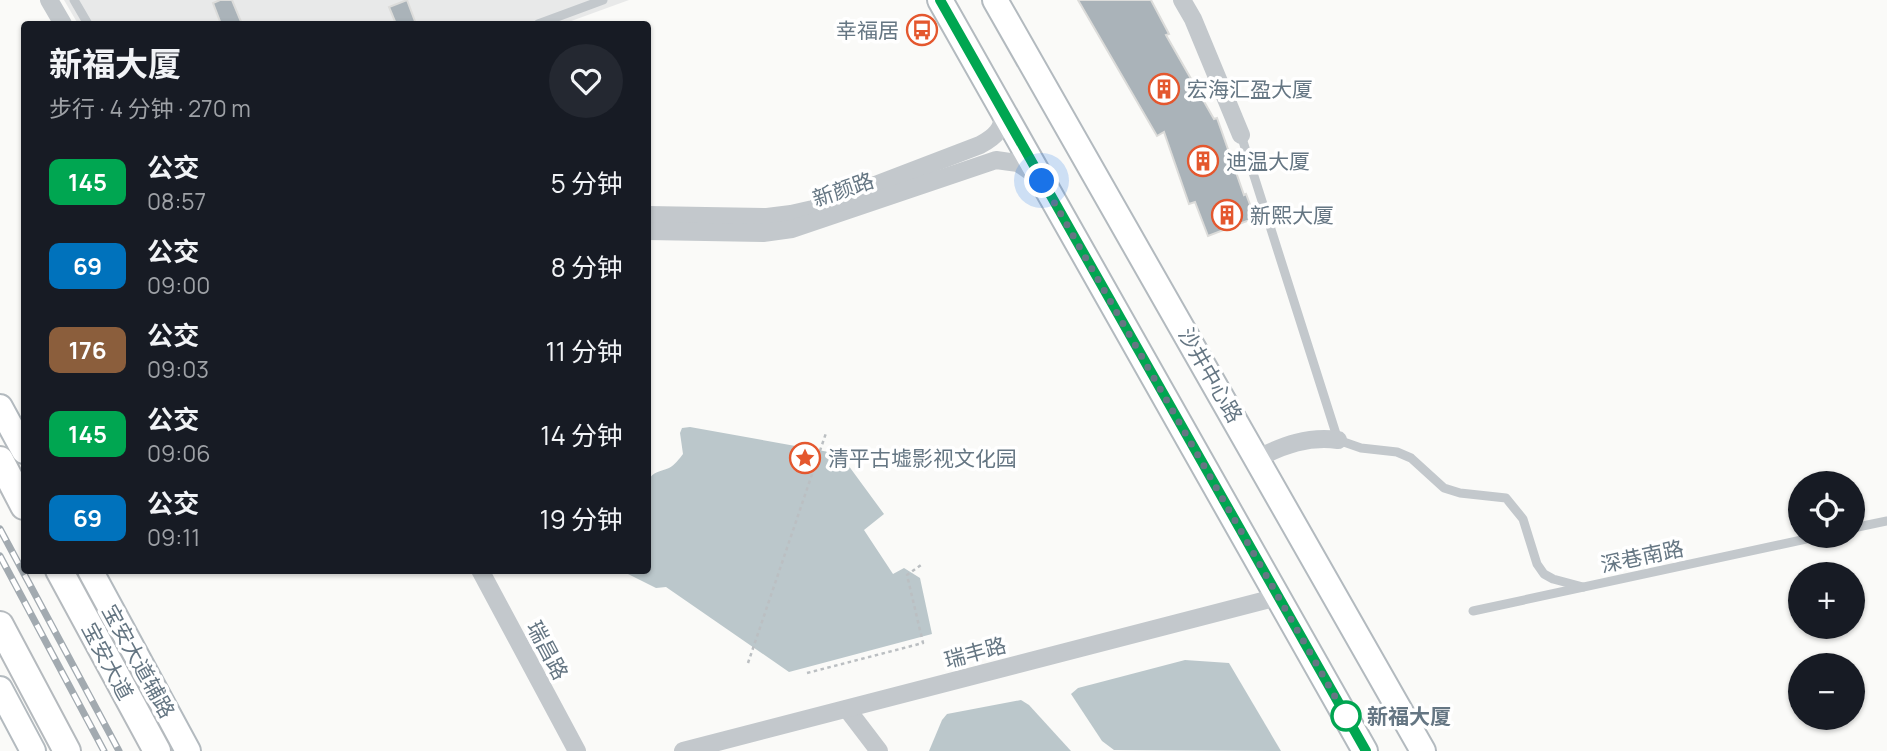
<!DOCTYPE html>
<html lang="zh">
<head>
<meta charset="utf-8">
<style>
	:root { --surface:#171b24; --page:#242831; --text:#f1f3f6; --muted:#9ea1a6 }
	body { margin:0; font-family:Manrope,"Noto Sans SC",sans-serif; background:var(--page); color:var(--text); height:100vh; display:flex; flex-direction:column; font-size:26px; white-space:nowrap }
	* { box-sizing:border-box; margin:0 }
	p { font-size:23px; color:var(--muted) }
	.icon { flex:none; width:38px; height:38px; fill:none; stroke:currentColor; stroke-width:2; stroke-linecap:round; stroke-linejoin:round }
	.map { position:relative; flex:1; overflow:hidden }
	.panel { position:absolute; left:21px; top:21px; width:630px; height:553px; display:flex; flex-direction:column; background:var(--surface); border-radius:7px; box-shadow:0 2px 5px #0004 }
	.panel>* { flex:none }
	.badge { padding:0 14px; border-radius:10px; font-size:24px; line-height:46px }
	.tools { position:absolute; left:1788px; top:471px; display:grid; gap:14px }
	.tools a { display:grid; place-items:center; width:77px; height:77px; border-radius:50%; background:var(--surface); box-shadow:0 2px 5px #0004; font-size:35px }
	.you { position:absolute; width:35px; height:35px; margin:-18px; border:5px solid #fff; border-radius:50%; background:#1a73e8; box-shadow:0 0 0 10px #1a73e833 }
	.map>.badge { position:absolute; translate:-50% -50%; box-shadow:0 0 0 4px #fff }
	.round { display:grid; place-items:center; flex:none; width:74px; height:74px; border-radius:37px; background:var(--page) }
	.headline { display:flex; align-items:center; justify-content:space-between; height:119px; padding:0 28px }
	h1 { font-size:33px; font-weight:700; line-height:52px }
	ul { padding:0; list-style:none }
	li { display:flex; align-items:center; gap:21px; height:84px; padding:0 28px }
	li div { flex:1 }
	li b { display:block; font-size:26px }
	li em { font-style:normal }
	li .badge { min-width:77px; font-weight:700; text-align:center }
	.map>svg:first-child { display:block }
</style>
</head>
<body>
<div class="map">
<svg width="1887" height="751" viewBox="0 0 1887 751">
	<rect width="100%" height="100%" fill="#fafaf8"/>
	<!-- built -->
	<polygon fill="#e8e9e9" points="64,0 629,0 563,24 78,24"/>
	<!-- water -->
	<g fill="#bbc7cb">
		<path d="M690,427l150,27 44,60 -20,16 29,44 11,-6 16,10 12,56 -143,38 -123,-85 -10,1 -34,-17 26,-1v-89c5,-10 12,-9 21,-13 6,-3 10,-9 14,-14l-3,-21 2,-5z"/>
		<polygon points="1185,660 1229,663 1281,751 1114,750 1102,741 1071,694 1078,688"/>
		<polygon points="1021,700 1029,705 1071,751 929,751 942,720 947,714"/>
	</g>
	<!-- building -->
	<g fill="#aab3b9" stroke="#dcdcda" stroke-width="2">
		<polygon points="220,0 232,0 242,24 221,24 213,3"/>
		<polygon points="407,0 416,24 396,24 389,7"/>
		<polygon points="1078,0 1151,0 1169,34 1166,35 1214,119 1217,118 1244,195 1246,194 1255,218 1208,236 1195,202 1189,204 1164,132 1157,136"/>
	</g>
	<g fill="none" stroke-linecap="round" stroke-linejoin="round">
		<!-- secondary casing -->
		<g stroke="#b3babf" stroke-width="28">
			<g id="secondary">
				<polyline points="940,0 1365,751"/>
				<polyline points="995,0 1423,751"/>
				<polyline points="0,407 24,451"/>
				<polyline points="90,570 188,751"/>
				<polyline points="0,689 33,751"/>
			</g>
		</g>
		<!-- primary casing -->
		<g stroke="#b5babe" stroke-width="30">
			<g id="primary">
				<polyline points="0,460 24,506"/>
				<polyline points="59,570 157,751"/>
				<polyline points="0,625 67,751"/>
			</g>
		</g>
		<!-- path -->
		<g stroke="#bbbfc2" stroke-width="2.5" stroke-dasharray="3.5 3.5" stroke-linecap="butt">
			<polyline points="748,663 826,433"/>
			<polyline points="807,673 923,643 907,575 921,565"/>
		</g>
		<!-- lane -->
		<g stroke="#c3c8cc" stroke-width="9">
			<polyline points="74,0 88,24"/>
			<polyline points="538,24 603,0"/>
			<polyline points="1241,135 1338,440 1361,448 1397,452 1411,458 1444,488 1460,493 1506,498 1523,519 1537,564 1544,574 1553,579 1583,587"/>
			<polyline points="1853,528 1887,521"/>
			<polyline points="1473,611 1820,536"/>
		</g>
		<!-- street -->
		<g stroke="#c3c8cc" stroke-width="18">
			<polyline points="49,0 63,24"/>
			<polyline points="1182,0 1193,19 1241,135"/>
			<path d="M648,215l119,2 24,-3 22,-5 167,-64c15,-8 24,-16 23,-34"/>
			<polyline points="648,231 763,233 792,229 996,160 1018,163 1037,176"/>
			<path d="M1258,458c26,-13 50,-22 80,-18"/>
			<polyline points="480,570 577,751"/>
			<polyline points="847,709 879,751"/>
			<polyline points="683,751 1278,597"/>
		</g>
		<!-- secondary -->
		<use href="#secondary" stroke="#fff" stroke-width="24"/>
		<!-- primary -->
		<use href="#primary" stroke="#fff" stroke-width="26"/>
		<!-- rail casing -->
		<g stroke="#a2aab0" stroke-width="7">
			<g id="rail">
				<polyline points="0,529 119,751"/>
				<polyline points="0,556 104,751"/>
			</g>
		</g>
		<!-- rail -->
		<use href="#rail" stroke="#fff" stroke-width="4.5" stroke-dasharray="13" stroke-linecap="butt"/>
	</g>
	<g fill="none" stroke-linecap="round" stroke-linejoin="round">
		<!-- line casing -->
		<g stroke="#fff" stroke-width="16">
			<polyline id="line" points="940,0 1366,751"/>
		</g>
		<!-- line -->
		<use href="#line" stroke="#00a651" stroke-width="10"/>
		<!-- walk -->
		<polyline stroke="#657683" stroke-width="7" stroke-dasharray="0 12.6" points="1042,181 1346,716"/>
	</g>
	<!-- icons -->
	<defs>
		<g id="bus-ring" transform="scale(1.575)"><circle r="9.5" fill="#fff" stroke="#e4572e" stroke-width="1.5"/><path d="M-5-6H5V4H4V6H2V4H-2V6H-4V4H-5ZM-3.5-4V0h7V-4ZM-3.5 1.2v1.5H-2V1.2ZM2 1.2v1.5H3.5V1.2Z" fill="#e4572e"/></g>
		<g id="building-ring" transform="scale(1.575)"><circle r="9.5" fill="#fff" stroke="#e4572e" stroke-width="1.5"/><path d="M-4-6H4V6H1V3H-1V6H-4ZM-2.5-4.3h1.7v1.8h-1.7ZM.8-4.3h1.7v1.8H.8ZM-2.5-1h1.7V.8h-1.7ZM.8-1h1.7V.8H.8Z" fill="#e4572e"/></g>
		<g id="sight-ring" transform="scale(1.575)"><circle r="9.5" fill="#fff" stroke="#e4572e" stroke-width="1.5"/><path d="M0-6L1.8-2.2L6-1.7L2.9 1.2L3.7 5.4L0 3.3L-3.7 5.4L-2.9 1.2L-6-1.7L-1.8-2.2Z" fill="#e4572e"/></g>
	</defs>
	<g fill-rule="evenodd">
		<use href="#bus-ring" x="922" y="30"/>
		<use href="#building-ring" x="1164" y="89"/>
		<use href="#building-ring" x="1203" y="161"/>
		<use href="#building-ring" x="1227" y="215"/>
		<use href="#sight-ring" x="805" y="458"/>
	</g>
	<!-- markers -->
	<circle fill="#fff" stroke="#00a651" stroke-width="3.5" cx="1346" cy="716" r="14"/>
	<g text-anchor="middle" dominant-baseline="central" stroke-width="7" stroke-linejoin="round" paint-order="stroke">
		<!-- poi labels -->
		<g font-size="21" fill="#657683" stroke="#fff" text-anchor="start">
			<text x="899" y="30" text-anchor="end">幸福居</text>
			<text x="1187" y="89">宏海汇盈大厦</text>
			<text x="1226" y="161">迪温大厦</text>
			<text x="1250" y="215">新熙大厦</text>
			<text x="828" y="458">清平古墟影视文化园</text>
		</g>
		<!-- street labels -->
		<g font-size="21" fill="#657683" stroke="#fff">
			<text transform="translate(843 189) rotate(-19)">新颜路</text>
			<text transform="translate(1211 375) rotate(60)">沙井中心路</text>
			<text transform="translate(1642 556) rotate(-12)">深巷南路</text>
			<text transform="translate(548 650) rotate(62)">瑞昌路</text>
			<text transform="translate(975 652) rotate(-15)">瑞丰路</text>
			<text transform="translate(108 661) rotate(62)">宝安大道</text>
			<text transform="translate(139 661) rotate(61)">宝安大道辅路</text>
		</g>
		<!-- stop labels -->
		<g font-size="21" font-weight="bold" fill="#657683" stroke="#fff" text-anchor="start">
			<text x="1367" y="716">新福大厦</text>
		</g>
	</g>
</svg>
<div class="tools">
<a><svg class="icon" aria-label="locate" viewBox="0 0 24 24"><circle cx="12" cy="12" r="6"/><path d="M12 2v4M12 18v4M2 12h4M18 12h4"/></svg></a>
<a>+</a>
<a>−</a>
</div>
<div class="you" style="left:1042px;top:181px"></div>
<section class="panel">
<div class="headline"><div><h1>新福大厦</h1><p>步行 · 4 分钟 · 270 m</p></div><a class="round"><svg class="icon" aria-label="heart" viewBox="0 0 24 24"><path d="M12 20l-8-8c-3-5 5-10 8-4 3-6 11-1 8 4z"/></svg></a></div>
<ul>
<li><span class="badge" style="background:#00a651;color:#fff">145</span><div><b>公交</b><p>08:57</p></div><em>5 分钟</em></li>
<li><span class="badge" style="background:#0072bc;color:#fff">69</span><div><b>公交</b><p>09:00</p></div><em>8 分钟</em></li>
<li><span class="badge" style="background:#8b5e3c;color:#fff">176</span><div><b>公交</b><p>09:03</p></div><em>11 分钟</em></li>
<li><span class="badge" style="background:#00a651;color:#fff">145</span><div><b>公交</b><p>09:06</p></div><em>14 分钟</em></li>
<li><span class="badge" style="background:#0072bc;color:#fff">69</span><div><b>公交</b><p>09:11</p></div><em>19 分钟</em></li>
</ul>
</section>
</div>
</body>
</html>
